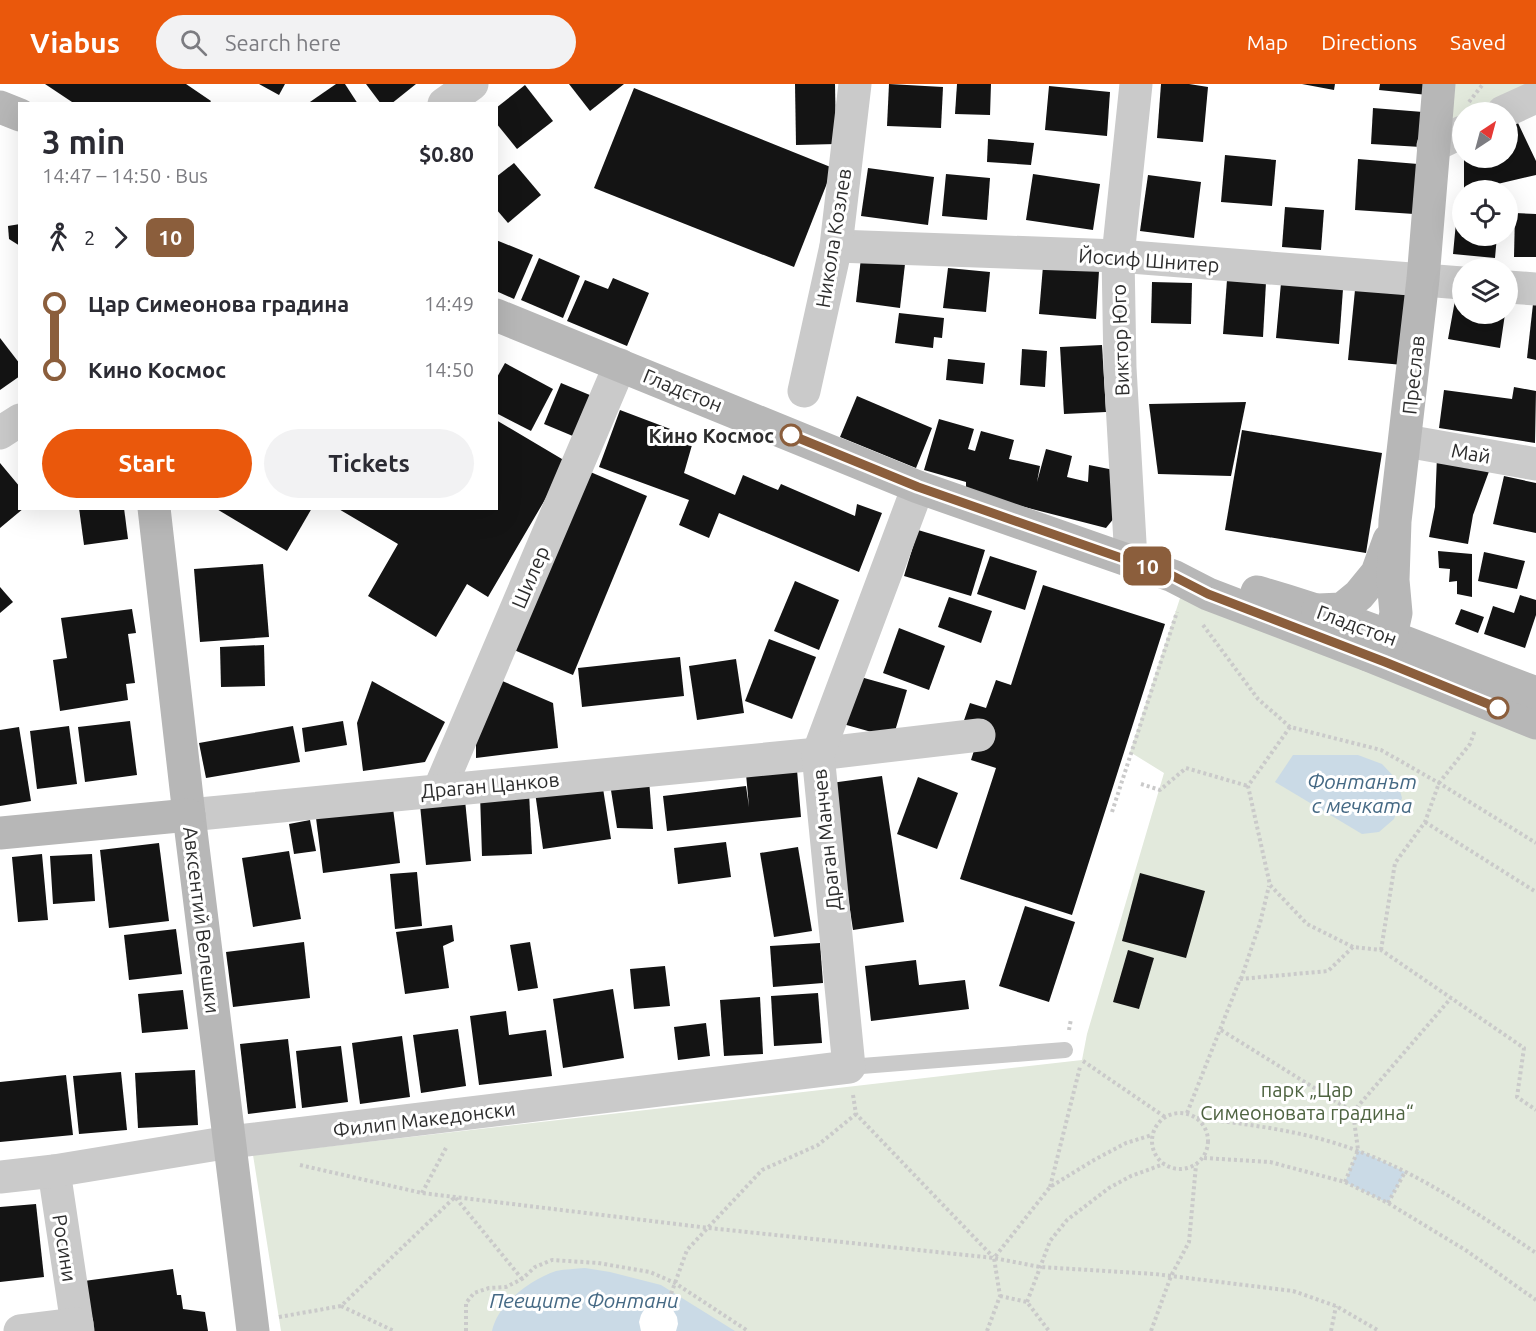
<!DOCTYPE html>
<html lang="en">
<head>
<meta charset="utf-8">
<style>
	:root { --surface:#fff; --page:#f2f2f3; --text:#2b2b33; --muted:#7c7c81; --accent:#ea580c }
	body { margin:0; font-family:Ubuntu,sans-serif; background:var(--page); color:var(--text); height:100vh; display:flex; flex-direction:column; font-size:22px; white-space:nowrap }
	* { box-sizing:border-box; margin:0 }
	p { font-size:20px; color:var(--muted) }
	.icon { flex:none; width:33px; height:33px; fill:none; stroke:currentColor; stroke-width:2; stroke-linecap:round; stroke-linejoin:round }
	.map { position:relative; flex:1; overflow:hidden }
	.drawer { position:absolute; left:18px; top:18px; width:480px; height:408px; display:flex; flex-direction:column; background:var(--surface); border-radius:0px; box-shadow:0 6px 24px #0002 }
	.drawer>* { flex:none }
	.badge { padding:0 12px; border-radius:9px; font-size:21px; line-height:39px }
	.needle { width:39px; rotate:36deg }
	.buttons { position:absolute; left:1452px; top:18px; display:grid; gap:12px }
	.buttons a { display:grid; place-items:center; width:66px; height:66px; border-radius:50%; background:var(--surface); box-shadow:0 6px 24px #0002; font-size:30px }
	.map>.badge { position:absolute; translate:-50% -50%; box-shadow:0 0 0 3px #fff }
	.legs { display:flex; align-items:center; gap:9px; height:66px; padding:0 24px; font-size:20px }
	.legs p { margin-inline-start:auto }
	.summary { display:flex; align-items:center; justify-content:space-between; height:102px; padding:0 24px }
	h1 { font-size:33px; font-weight:700; line-height:45px }
	.button { display:flex; gap:12px; margin-top:auto; padding:12px 24px }
	.button a { flex:1; height:69px; border-radius:36px; background:var(--accent); color:#fff; font-size:24px; font-weight:700; line-height:69px; text-align:center }
	.button a+a { background:var(--page); color:var(--text) }
	ul { padding:0 24px; list-style:none }
	li { display:flex; align-items:center; gap:21px; height:66px; font-size:22px }
	li i { display:grid; place-items:center; width:9px; height:100%; margin:0 8px; background:currentColor }
	li i::after { content:''; width:15px; height:15px; margin:-8px; border:4px solid; border-radius:50%; background:var(--surface) }
	li p { margin-inline-start:auto }
	li:first-child i { background:linear-gradient(#0000 50%,currentColor 0) }
	li:last-child i { background:linear-gradient(currentColor 50%,#0000 0) }
	header { display:flex; align-items:center; gap:36px; box-sizing:border-box; height:84px; padding:0 30px; background:var(--accent); color:#fff }
	header strong { font-size:28px }
	nav { display:flex; gap:33px; margin-inline-start:auto; font-size:21px }
	.search { width:420px; height:54px; background:var(--page); display:flex; align-items:center; gap:15px; box-sizing:border-box; padding:0 21px; border-radius:33px; color:var(--muted); font-size:22px }
	.map>svg:first-child { display:block }
</style>
</head>
<body>
<header>
<strong>Viabus</strong>
<div class="search"><svg class="icon" aria-label="search" viewBox="0 0 24 24"><circle cx="10" cy="10" r="6"/><path d="M15 15l6 6"/></svg>Search here</div>
<nav><a>Map</a><a>Directions</a><a>Saved</a></nav>
</header>
<div class="map">
<svg width="1536" height="1247" viewBox="0 0 1536 1247">
	<rect width="100%" height="100%" fill="#fff"/>
	<!-- green -->
	<g fill="#e2e9dc">
		<polygon points="1439,0 1536,0 1503,28 1462,28 1462,48 1433,62"/>
		<polygon points="1182,508 1536,653 1536,1247 281,1247 253,1071 1082,976 1087,950 1164,689 1130,668"/>
	</g>
	<!-- water -->
	<g fill="#cadae6">
		<polygon points="1293,671 1358,671 1382,680 1397,696 1402,714 1394,735 1379,748 1362,750 1275,698"/>
		<polygon points="1358,1066 1405,1088 1388,1119 1345,1098"/>
		<path d="M585,1184l25,4 51,13 74,46h-243c6,-28 38,-51 64,-60 9,-2 20,-2 29,-3z"/>
	</g>
	<!-- pier -->
	<polygon fill="#fff" points="660,1219 673,1226 677,1233 678,1240 676,1247 641,1247 639,1238 641,1231 645,1224 652,1220"/>
	<!-- building -->
	<g fill="#141414">
		<polygon points="45,0 186,0 211,17 209,20 75,20"/>
		<polygon points="259,0 285,0 279,11"/>
		<polygon points="336,0 345,0 358,20 307,20"/>
		<polygon points="366,0 416,0 391,20 381,20"/>
		<polygon points="569,0 624,0 590,27"/>
		<polygon points="795,0 835,0 836,60 796,61"/>
		<polygon points="889,0 943,3 941,44 887,42"/>
		<polygon points="957,0 991,0 990,31 955,30"/>
		<polygon points="1161,0 1189,0 1208,3 1203,58 1157,54"/>
		<polygon points="1302,0 1335,0 1334,6"/>
		<polygon points="1380,0 1429,0 1428,11 1379,6"/>
		<polygon points="525,1 553,37 517,65 496,39 496,24"/>
		<polygon points="1049,2 1110,8 1107,52 1045,46"/>
		<polygon points="634,4 833,84 794,183 594,104"/>
		<polygon points="1373,24 1423,28 1421,63 1371,60"/>
		<polygon points="1518,39 1536,77 1536,91 1472,106 1464,106 1464,74 1508,74 1508,44"/>
		<polygon points="988,55 1034,59 1031,81 987,78"/>
		<polygon points="1225,71 1276,76 1272,122 1221,118"/>
		<polygon points="1358,75 1418,80 1414,130 1355,126"/>
		<polygon points="514,79 541,111 508,139 496,125 496,93"/>
		<polygon points="868,84 934,93 928,141 861,132"/>
		<polygon points="946,90 990,94 987,136 942,132"/>
		<polygon points="1033,90 1100,100 1093,146 1026,136"/>
		<polygon points="1148,91 1201,98 1194,154 1140,147"/>
		<polygon points="1285,123 1324,126 1321,166 1282,163"/>
		<polygon points="1457,128 1462,128 1462,152 1497,152 1495,174 1453,170"/>
		<polygon points="1515,129 1536,130 1536,173 1514,173"/>
		<polygon points="20,140 20,162 9,155 8,142"/>
		<polygon points="496,156 533,171 514,215 496,207"/>
		<polygon points="539,174 580,192 563,234 521,216"/>
		<polygon points="861,174 905,180 900,224 856,218"/>
		<polygon points="1043,182 1099,187 1096,235 1039,230"/>
		<polygon points="948,184 990,188 986,228 943,224"/>
		<polygon points="613,194 649,209 627,262 567,237 585,196 608,205"/>
		<polygon points="1227,196 1266,198 1263,253 1223,250"/>
		<polygon points="1152,198 1192,199 1191,240 1151,239"/>
		<polygon points="1281,199 1343,205 1339,260 1276,254"/>
		<polygon points="1355,206 1410,211 1403,281 1348,276"/>
		<polygon points="1456,211 1462,212 1462,230 1505,230 1500,264 1448,255"/>
		<polygon points="1533,220 1536,220 1536,276 1527,274"/>
		<polygon points="899,229 944,234 942,254 934,253 933,264 895,259"/>
		<polygon points="0,254 20,280 20,292 0,306"/>
		<polygon points="1102,261 1106,328 1064,330 1060,263"/>
		<polygon points="1022,265 1047,267 1045,303 1020,301"/>
		<polygon points="948,275 985,279 983,300 946,296"/>
		<polygon points="505,279 553,305 531,347 496,329 496,295"/>
		<polygon points="561,299 597,314 580,355 544,340"/>
		<polygon points="1514,303 1536,307 1535,359 1439,344 1444,306 1512,315"/>
		<polygon points="857,312 932,344 916,384 840,353"/>
		<polygon points="1246,318 1231,392 1158,390 1149,320"/>
		<polygon points="620,326 694,354 684,389 735,411 743,391 778,406 781,400 855,432 857,420 882,429 859,488 719,429 709,454 679,441 689,416 599,383"/>
		<polygon points="939,335 974,345 968,365 975,367 981,347 1014,356 1009,375 1040,382 1037,398 1046,365 1072,372 1067,393 1088,398 1089,381 1119,387 1119,428 1106,444 966,408 966,398 924,386"/>
		<polygon points="496,336 567,378 488,513 467,500 436,553 368,512 398,460 337,424 496,424"/>
		<polygon points="1242,346 1382,369 1366,469 1225,446"/>
		<polygon points="1437,372 1491,382 1473,431 1468,460 1429,453 1435,423"/>
		<polygon points="0,379 20,403 20,424 24,424 0,444"/>
		<polygon points="588,387 647,412 573,591 514,566"/>
		<polygon points="1504,392 1536,399 1536,449 1493,440"/>
		<polygon points="79,424 124,424 128,455 84,461"/>
		<polygon points="215,424 312,424 287,467"/>
		<polygon points="918,446 985,466 971,512 904,492"/>
		<polygon points="1438,467 1472,470 1472,513 1457,510 1457,497 1449,498 1450,485 1439,484"/>
		<polygon points="1484,468 1525,477 1517,505 1478,497"/>
		<polygon points="990,472 1037,487 1025,526 977,510"/>
		<polygon points="263,480 269,553 200,558 194,485"/>
		<polygon points="795,497 839,516 819,566 774,547"/>
		<polygon points="1043,501 1165,540 1072,831 960,795 996,684 971,676 979,651 961,645 970,619 986,624 996,596 1011,601"/>
		<polygon points="0,503 13,518 0,529"/>
		<polygon points="1520,511 1536,516 1536,531 1525,564 1484,550 1493,522 1514,529"/>
		<polygon points="949,513 992,527 981,559 938,543"/>
		<polygon points="132,525 136,549 128,550 135,599 126,600 128,616 60,627 53,576 67,574 61,534"/>
		<polygon points="1461,525 1484,533 1478,549 1455,540"/>
		<polygon points="899,544 945,562 929,606 883,589"/>
		<polygon points="769,555 816,573 792,635 745,617"/>
		<polygon points="264,561 265,602 221,603 220,563"/>
		<polygon points="680,573 684,612 582,623 578,584"/>
		<polygon points="736,575 744,629 697,636 689,582"/>
		<polygon points="857,592 907,606 893,654 843,640"/>
		<polygon points="500,596 553,619 558,664 476,674 476,632"/>
		<polygon points="372,597 445,638 425,678 363,687 357,639"/>
		<polygon points="130,637 137,691 85,698 78,643"/>
		<polygon points="343,637 347,661 305,668 302,644"/>
		<polygon points="69,642 77,700 37,705 30,647"/>
		<polygon points="293,642 300,678 206,694 199,659"/>
		<polygon points="19,643 31,717 0,722 0,646"/>
		<polygon points="797,686 801,733 667,747 663,712 746,702 749,723 746,690"/>
		<polygon points="882,692 904,838 853,846 831,699"/>
		<polygon points="918,693 958,709 937,765 897,750"/>
		<polygon points="649,696 653,745 617,744 610,700"/>
		<polygon points="602,698 611,755 543,765 535,708"/>
		<polygon points="529,708 532,770 482,772 480,710"/>
		<polygon points="465,716 471,777 426,781 420,721"/>
		<polygon points="393,724 400,779 323,789 316,734"/>
		<polygon points="310,736 316,767 294,770 289,740"/>
		<polygon points="726,758 731,793 678,800 674,764"/>
		<polygon points="159,759 169,837 109,844 100,766"/>
		<polygon points="798,763 812,847 774,853 760,769"/>
		<polygon points="289,767 301,835 253,843 242,774"/>
		<polygon points="42,770 48,836 18,838 12,773"/>
		<polygon points="92,770 95,817 53,820 50,772"/>
		<polygon points="417,788 422,842 395,845 390,790"/>
		<polygon points="1140,789 1205,807 1186,874 1122,857"/>
		<polygon points="1025,822 1075,838 1049,918 999,902"/>
		<polygon points="452,841 454,857 443,862 449,904 405,910 396,848"/>
		<polygon points="176,845 182,890 129,896 124,851"/>
		<polygon points="304,858 310,914 233,923 226,868"/>
		<polygon points="530,858 538,904 518,907 510,861"/>
		<polygon points="820,859 823,899 773,903 770,862"/>
		<polygon points="1128,866 1154,874 1139,925 1113,918"/>
		<polygon points="916,876 919,901 965,896 969,925 871,937 865,882"/>
		<polygon points="665,882 670,922 634,925 630,885"/>
		<polygon points="613,905 624,974 563,984 553,915"/>
		<polygon points="183,906 188,945 142,949 138,910"/>
		<polygon points="818,909 822,959 774,962 771,912"/>
		<polygon points="760,913 763,970 724,972 720,916"/>
		<polygon points="506,927 509,951 546,946 552,992 479,1001 470,932"/>
		<polygon points="706,939 710,972 678,976 674,943"/>
		<polygon points="458,945 466,1002 421,1009 413,951"/>
		<polygon points="402,952 410,1013 360,1020 352,959"/>
		<polygon points="288,955 296,1024 248,1030 240,960"/>
		<polygon points="341,962 348,1018 302,1024 296,967"/>
		<polygon points="195,986 198,1041 138,1044 135,989"/>
		<polygon points="121,988 127,1046 79,1050 73,992"/>
		<polygon points="66,991 73,1051 0,1058 0,998"/>
		<polygon points="36,1120 44,1193 0,1198 0,1123"/>
		<polygon points="173,1185 177,1211 181,1211 183,1225 205,1228 208,1247 90,1247 84,1197"/>
	</g>
	<g fill="none" stroke-linecap="round" stroke-linejoin="round">
		<!-- path -->
		<g stroke="#cacaca" stroke-width="4" stroke-dasharray="3 3" stroke-linecap="butt">
			<polyline points="1469,18 1483,0"/>
			<polyline points="1203,541 1258,615 1290,643 1381,666 1439,699 1536,759"/>
			<polyline points="1290,643 1248,702 1270,801 1307,840 1353,863 1381,866 1524,964 1517,1013 1536,1026"/>
			<polyline points="1141,700 1160,706 1186,684 1248,702"/>
			<polyline points="1112,728 1177,528"/>
			<polyline points="1425,738 1536,808"/>
			<polyline points="1381,866 1395,779 1425,738 1439,699 1470,660 1475,646"/>
			<polyline points="1241,895 1260,839 1269,802"/>
			<polyline points="1069,946 1071,935"/>
			<polyline points="1221,946 1353,1028"/>
			<polyline points="1083,977 1165,1033"/>
			<polyline points="853,1011 856,1030 993,1173"/>
			<circle cx="1180" cy="1057" r="28"/>
			<polyline points="1187,1029 1240,895 1328,887 1353,863"/>
			<path d="M1197,1034c55,7 109,13 161,33 63,23 123,65 178,102"/>
			<polyline points="1204,1074 1270,1078 1345,1098 1388,1119 1467,1167 1536,1216"/>
			<polyline points="300,1081 422,1109 709,1144 994,1174 1040,1183 1155,1190 1293,1207 1336,1222 1379,1247"/>
			<polyline points="1345,1098 1358,1066 1353,1028 1451,914"/>
			<polyline points="1050,1103 1080,983"/>
			<polyline points="422,1109 447,1062"/>
			<polyline points="1388,1119 1405,1088"/>
			<polyline points="1000,1212 1027,1218 1049,1247"/>
			<polyline points="1027,1218 1050,1157 1067,1136 1109,1104 1131,1092 1164,1080"/>
			<polyline points="667,1221 687,1166 762,1086 818,1061 856,1030"/>
			<polyline points="341,1222 394,1247"/>
			<polyline points="279,1233 341,1222 455,1113 522,1195"/>
			<polyline points="466,1247 466,1219 474,1209 489,1204 506,1203 522,1195 535,1183 552,1176 598,1179 650,1188 675,1199 748,1247"/>
			<polyline points="987,1247 1000,1212 994,1174 1050,1103 1094,1076 1126,1059 1152,1051"/>
			<polyline points="1151,1247 1171,1192 1189,1158 1196,1081"/>
			<polyline points="1331,1247 1336,1222"/>
		</g>
		<!-- lane -->
		<polyline stroke="#cacaca" stroke-width="16" points="849,983 1065,966"/>
		<!-- street -->
		<g stroke="#cacaca" stroke-width="33">
			<polyline points="444,20 472,0"/>
			<polyline points="1503,28 1536,13"/>
			<polyline points="1433,62 1462,48"/>
			<polyline points="836,162 1118,172 1462,199"/>
			<polyline points="1508,203 1536,205"/>
			<polyline points="804,307 836,162 855,0"/>
			<polyline points="0,349 20,336"/>
			<polyline points="1406,357 1536,380"/>
			<polyline points="1131,476 1120,284 1118,172 1136,0"/>
			<polyline points="439,706 620,281"/>
			<polyline points="189,731 818,670 979,651"/>
			<polyline points="54,1087 78,1247"/>
			<polyline points="0,1093 54,1087 230,1058 849,983 818,670 918,403"/>
			<polyline points="20,1247 77,1240"/>
		</g>
		<!-- secondary -->
		<g stroke="#b7b7b7" stroke-width="33">
			<polyline points="0,23 20,31"/>
			<polyline points="496,231 918,403 1173,492 1208,510 1368,571 1536,639"/>
			<polyline points="154,424 189,731 253,1247"/>
			<path d="M1257,508c96,27 186,66 279,101"/>
			<polyline points="1318,526 1342,525 1359,511 1377,489 1389,456"/>
			<polyline points="1368,571 1391,552 1396,529 1393,496 1395,437 1423,195 1439,0"/>
			<polyline points="0,749 189,731"/>
		</g>
	</g>
	<g fill="none" stroke-linecap="round" stroke-linejoin="round">
		<!-- line-1 casing -->
		<g stroke="#fff" stroke-width="14">
			<polyline id="line-1" points="791,351 918,403 1173,492 1208,510 1385,578 1498,624"/>
		</g>
		<!-- line-1 -->
		<use href="#line-1" stroke="#8b5e3c" stroke-width="9"/>
	</g>
	<!-- markers -->
	<g fill="#fff" stroke="#8b5e3c" stroke-width="3">
		<circle cx="791" cy="351" r="10"/>
		<circle cx="1498" cy="624" r="10"/>
	</g>
	<g text-anchor="middle" dominant-baseline="central" stroke-width="6" stroke-linejoin="round" paint-order="stroke">
		<!-- street labels -->
		<g font-size="20" fill="#2d2d2d" stroke="#fff">
			<text transform="translate(833 154) rotate(-81)">Никола Козлев</text>
			<text transform="translate(1149 176) rotate(4)">Йосиф Шнитер</text>
			<text transform="translate(1120 256) rotate(-92)">Виктор Юго</text>
			<text transform="translate(1413 291) rotate(-84)">Преслав</text>
			<text transform="translate(683 306) rotate(22)">Гладстон</text>
			<text transform="translate(1471 369) rotate(10)">Май</text>
			<text transform="translate(530 493) rotate(-67)">Шилер</text>
			<text transform="translate(1357 541) rotate(20)">Гладстон</text>
			<text transform="translate(490 701) rotate(-5)">Драган Цанков</text>
			<text transform="translate(826 756) rotate(-96)">Драган Манчев</text>
			<text transform="translate(202 836) rotate(83)">Авксентий Велешки</text>
			<text transform="translate(424 1035) rotate(-7)">Филип Македонски</text>
			<text transform="translate(65 1164) rotate(81)">Росини</text>
		</g>
		<!-- stop labels -->
		<g font-size="20" font-weight="bold" fill="#2d2d2d" stroke="#fff" text-anchor="end">
			<text x="774" y="351">Кино Космос</text>
		</g>
		<!-- park labels -->
		<g font-size="20" fill="#4e6340" stroke="#fff">
			<text x="1307" y="1005">парк „Цар<tspan x="1307" dy="23">Симеоновата градина“</tspan></text>
		</g>
		<!-- water labels -->
		<g font-size="21" font-style="italic" fill="#456984" stroke="#fff">
			<text x="1362" y="697">Фонтанът<tspan x="1362" dy="24">с мечката</tspan></text>
			<text x="584" y="1216">Пеещите Фонтани</text>
		</g>
	</g>
</svg>
<div class="buttons">
<a><svg class="needle" viewBox="-14 -14 28 28"><path d="M0-13l5 13h-10z" fill="#e53935"/><path d="M0 13l5-13h-10z" fill="#7c7c81"/></svg></a>
<a><svg class="icon" aria-label="locate" viewBox="0 0 24 24"><circle cx="12" cy="12" r="6"/><path d="M12 2v4M12 18v4M2 12h4M18 12h4"/></svg></a>
<a><svg class="icon" aria-label="layers" viewBox="0 0 24 24"><path d="M12 4l9 5-9 5-9-5zM3 14l9 5 9-5"/></svg></a>
</div>
<b class="badge" style="left:1147px;top:482px;background:#8b5e3c;color:#fff">10</b>
<section class="drawer">
<div class="summary"><div><h1>3 min</h1><p>14:47 – 14:50 · Bus</p></div><b>$0.80</b></div>
<div class="legs"><svg class="icon" aria-label="walk" viewBox="0 0 24 24"><circle cx="13" cy="4" r="2"/><path d="M13 8l-2 6 4 7M11 14l-3 7M7 12l3-4h3l4 4"/></svg>2<svg class="icon" aria-label="forward" viewBox="0 0 24 24"><path d="M9 5l7 7-7 7"/></svg><b class="badge" style="background:#8b5e3c;color:#fff">10</b></div>
<ul>
<li><i style="color:#8b5e3c"></i><b>Цар Симеонова градина</b><p>14:49</p></li>
<li><i style="color:#8b5e3c"></i><b>Кино Космос</b><p>14:50</p></li>
</ul>
<div class="button"><a>Start</a><a>Tickets</a></div>
</section>
</div>
</body>
</html>
